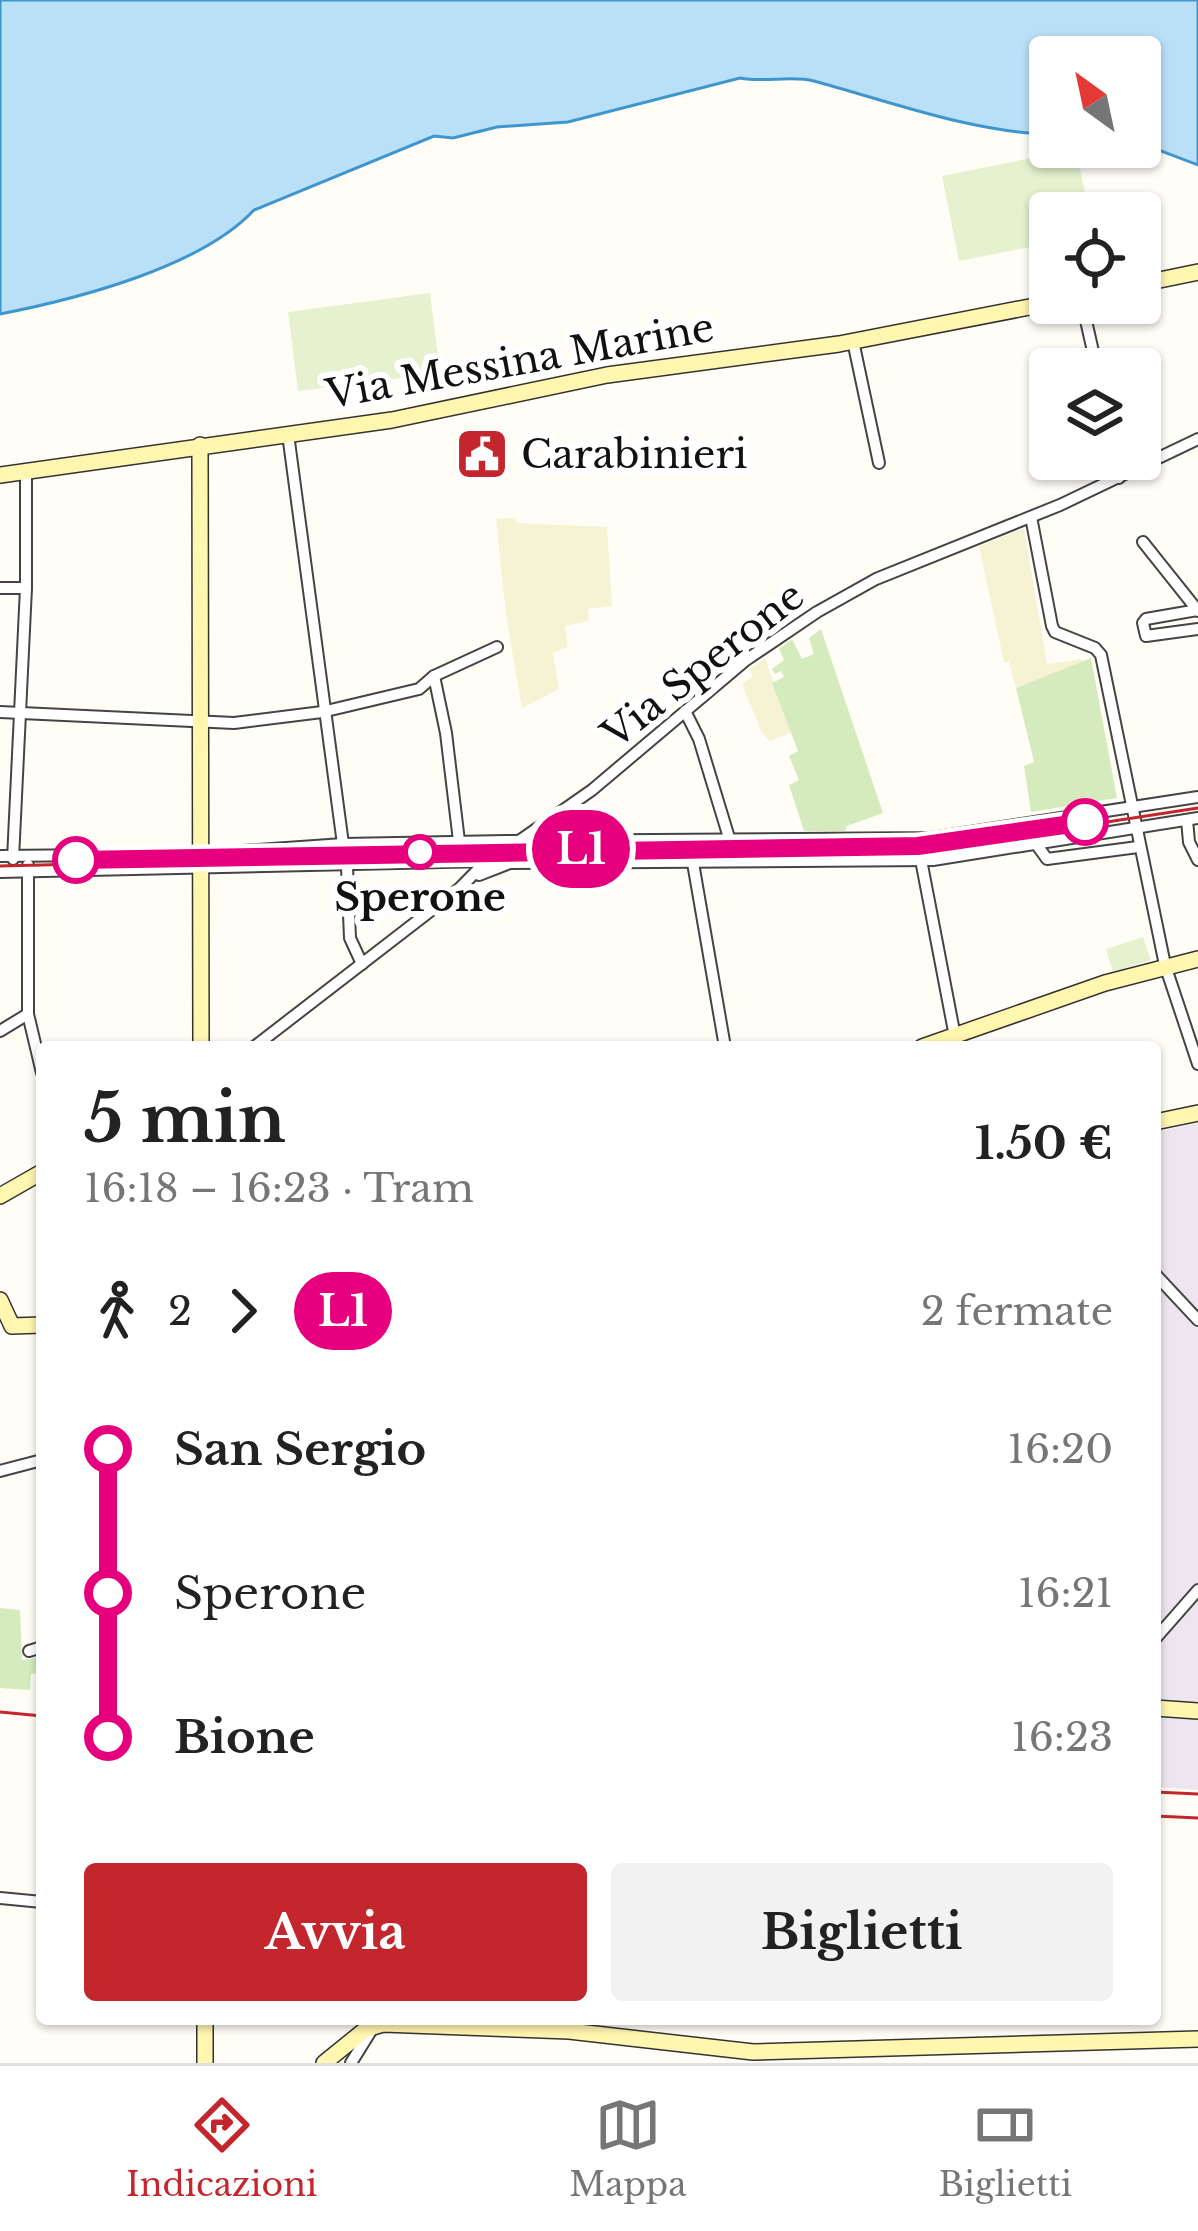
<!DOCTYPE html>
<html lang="it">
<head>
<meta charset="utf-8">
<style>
	:root { --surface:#fff; --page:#f2f2f2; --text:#222; --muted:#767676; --line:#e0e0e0; --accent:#c4262e }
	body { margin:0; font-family:"Libre Baskerville",serif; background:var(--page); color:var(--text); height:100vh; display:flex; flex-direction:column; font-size:45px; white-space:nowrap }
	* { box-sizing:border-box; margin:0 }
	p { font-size:39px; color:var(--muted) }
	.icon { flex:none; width:66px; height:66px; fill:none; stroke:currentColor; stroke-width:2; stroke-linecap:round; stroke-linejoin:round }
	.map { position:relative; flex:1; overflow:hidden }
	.details { position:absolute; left:36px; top:1041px; width:1125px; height:984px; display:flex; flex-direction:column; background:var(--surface); border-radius:12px; box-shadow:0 3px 9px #0004 }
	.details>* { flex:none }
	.badge { padding:0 24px; border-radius:39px; font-size:42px; line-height:78px }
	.needle { width:78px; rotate:327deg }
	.fabs { position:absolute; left:1029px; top:36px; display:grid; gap:24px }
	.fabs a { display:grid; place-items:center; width:132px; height:132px; border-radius:12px; background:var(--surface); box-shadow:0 3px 9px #0004; font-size:60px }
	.map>.badge { position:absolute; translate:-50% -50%; box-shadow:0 0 0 6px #fff }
	.legs { display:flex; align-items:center; gap:18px; height:132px; padding:0 48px; font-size:39px }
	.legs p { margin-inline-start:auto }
	.overview { display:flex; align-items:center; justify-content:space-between; height:204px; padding:0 48px }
	h1 { font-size:66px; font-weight:700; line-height:90px }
	.action { display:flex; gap:24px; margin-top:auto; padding:24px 48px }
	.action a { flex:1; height:138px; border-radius:12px; background:var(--accent); color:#fff; font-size:48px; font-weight:700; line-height:138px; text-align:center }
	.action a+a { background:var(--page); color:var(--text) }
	ul { padding:0 48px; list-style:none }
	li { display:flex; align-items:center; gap:42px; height:144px; font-size:45px }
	li i { display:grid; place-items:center; width:18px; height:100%; margin:0 15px; background:currentColor }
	li i::after { content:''; width:30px; height:30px; margin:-15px; border:9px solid; border-radius:50%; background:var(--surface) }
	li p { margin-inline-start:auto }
	li:first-child i { background:linear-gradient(#0000 50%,currentColor 0) }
	li:last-child i { background:linear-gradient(currentColor 50%,#0000 0) }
	.dock { display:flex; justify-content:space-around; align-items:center; height:168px; border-top:3px solid var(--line); background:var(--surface); font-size:33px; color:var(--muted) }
	.dock a { display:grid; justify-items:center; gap:6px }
	.dock .selected { color:var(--accent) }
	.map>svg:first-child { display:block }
</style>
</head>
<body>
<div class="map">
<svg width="1198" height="2063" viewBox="0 0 1198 2063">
	<rect width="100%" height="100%" fill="#fffdf5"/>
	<!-- industrial -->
	<polygon fill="#eee6ef" points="1198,1123 1198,1790 1155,1787 1155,1132"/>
	<!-- farmland -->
	<g fill="#f6f3d4">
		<polygon points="515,518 516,523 607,527 612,606 588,609 589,621 565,626 568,647 553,653 559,689 522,708 506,615 496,519"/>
		<polygon points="1024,528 1047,664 1082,659 1082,664 1016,688 1009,662 1004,662 979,546"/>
		<polygon points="765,658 791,733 770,741 762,733 742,684 753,676 750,669"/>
	</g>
	<!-- green -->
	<g fill="#d5ebbd">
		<polygon points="821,629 883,813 847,826 845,831 804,831 789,785 799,780 789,756 798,751 772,683 784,677 781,671 775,674 772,669 784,660 779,649 792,639 802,659 814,654 809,638"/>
		<polygon points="1091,658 1117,798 1031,812 1024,766 1034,762 1016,688"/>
		<polygon points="0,1608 20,1610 22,1660 42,1657 42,1674 31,1674 30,1690 0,1688"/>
	</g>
	<!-- pitch -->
	<g fill="#e6f2cf">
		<polygon points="1076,149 1089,213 1050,213 1050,243 959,261 942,176"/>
		<polygon points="430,293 440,373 298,391 288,312"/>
		<polygon points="1143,937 1151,960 1113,972 1106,949"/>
	</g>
	<!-- water -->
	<path fill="#b9e0f7" stroke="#3f96cf" stroke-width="3" d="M0,0h1198v165l-58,-22v-86h-90v77c-76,-1 -162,-33 -236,-53 -23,-6 -49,2 -74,-3l-172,44 -71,5 -44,11 -19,-2 -180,74c-53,57 -177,89 -254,104z"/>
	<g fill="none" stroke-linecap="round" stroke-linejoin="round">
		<!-- street casing -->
		<g stroke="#444" stroke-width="14">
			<g id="street">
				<polyline points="1082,303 1097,369"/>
				<polyline points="853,341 879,463"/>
				<polyline points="288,434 343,844"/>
				<polyline points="1112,459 1119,478"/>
				<polyline points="1031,517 1052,626 1055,632 1095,648 1101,655 1165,965 1198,1064"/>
				<polyline points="1143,542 1198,611"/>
				<polyline points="0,588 26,588"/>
				<polyline points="1198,610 1146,619 1143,623 1146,636 1198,629"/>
				<polyline points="434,676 446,733 459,841"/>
				<polyline points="685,711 699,739 730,841"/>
				<polyline points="0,712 234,723 322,712 419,689 434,676 497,647"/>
				<polyline points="1187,820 1189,842 1198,860"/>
				<polyline points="917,839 957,1047"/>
				<polyline points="519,841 592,790 746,660 817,612 876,579 1060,505 1198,439"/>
				<polyline points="1037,845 1047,859 1138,847"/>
				<polyline points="0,856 199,854 343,844 506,841"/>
				<polyline points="13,859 26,588 26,473"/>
				<polyline points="510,863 933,860 1198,818"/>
				<polyline points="693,863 725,1047"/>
				<polyline points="28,865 28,1014 42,1073"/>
				<polyline points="347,867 350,938 362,964"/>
				<polyline points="0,872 488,861"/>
				<polyline points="479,875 515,861 530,842"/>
				<polyline points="461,887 506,841 931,838 1198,797"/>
				<polyline points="0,1031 28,1014"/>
				<polyline points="254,1047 464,885"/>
				<polyline points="1155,1274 1198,1320"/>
				<polyline points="0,1471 42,1460"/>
				<polyline points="1155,1639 1198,1590"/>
				<polyline points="29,1651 42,1647"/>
				<polyline points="0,1898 42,1902"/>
				<polyline points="351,2063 374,2026"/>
			</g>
		</g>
		<!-- secondary casing -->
		<g stroke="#333" stroke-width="18">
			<g id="secondary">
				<polyline points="1140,284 1198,272"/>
				<polyline points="200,445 201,1047"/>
				<polyline points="0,475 392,420 607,375 839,344 1050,303"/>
				<polyline points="922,1047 1105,983 1198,959"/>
				<polyline points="1155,1122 1198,1113"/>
				<polyline points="0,1196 42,1172"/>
				<polyline points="0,1300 12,1326 42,1325"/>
				<polyline points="1155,1708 1198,1711"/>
				<polyline points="205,2019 205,2063"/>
				<polyline points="324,2063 366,2029 383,2024 569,2031 753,2052 1198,2039"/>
			</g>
		</g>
		<!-- street -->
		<use href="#street" stroke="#fff" stroke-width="10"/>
		<!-- secondary -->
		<use href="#secondary" stroke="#fff6b0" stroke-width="15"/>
		<!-- tram -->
		<polyline stroke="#c4262e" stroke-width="3" points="0,866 492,854 932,849 1198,808"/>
		<!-- rail -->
		<g stroke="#c4262e" stroke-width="3">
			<polyline points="0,1712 42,1716"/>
			<polyline points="1155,1792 1198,1794"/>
			<polyline points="1155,1816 1198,1818"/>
		</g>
	</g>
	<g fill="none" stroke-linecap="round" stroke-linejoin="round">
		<!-- line-1 casing -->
		<g stroke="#fff" stroke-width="27">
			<polyline id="line-1" points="76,860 918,846 1085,822"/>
		</g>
		<!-- line-1 -->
		<use href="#line-1" stroke="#e6007e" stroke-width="18"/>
	</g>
	<!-- icons -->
	<defs>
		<g id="civic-square" transform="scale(2.7)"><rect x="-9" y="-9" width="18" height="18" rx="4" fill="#c4262e" stroke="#fff"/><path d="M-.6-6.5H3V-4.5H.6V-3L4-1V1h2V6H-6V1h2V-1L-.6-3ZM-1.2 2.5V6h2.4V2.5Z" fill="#fff"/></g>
	</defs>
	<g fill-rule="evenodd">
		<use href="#civic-square" x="482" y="454"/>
	</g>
	<!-- markers -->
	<g fill="#fff" stroke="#e6007e" stroke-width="6">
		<circle cx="1085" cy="822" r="21"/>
		<circle cx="420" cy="852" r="15"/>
		<circle cx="76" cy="860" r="21"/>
	</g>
	<g text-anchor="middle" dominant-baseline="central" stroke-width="12" stroke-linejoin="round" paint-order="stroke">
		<!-- street labels -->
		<g font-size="39" fill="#111" stroke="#fff">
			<text transform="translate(520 361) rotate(-10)">Via Messina Marine</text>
			<text transform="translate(703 665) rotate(-38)">Via Sperone</text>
		</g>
		<!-- poi labels -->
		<g font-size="39" fill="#111" stroke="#fff" text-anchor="start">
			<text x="521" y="454">Carabinieri</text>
		</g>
		<!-- stop labels -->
		<g font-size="39" font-weight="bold" fill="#111" stroke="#fff">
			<text x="420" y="897">Sperone</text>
		</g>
	</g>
</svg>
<div class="fabs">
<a><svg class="needle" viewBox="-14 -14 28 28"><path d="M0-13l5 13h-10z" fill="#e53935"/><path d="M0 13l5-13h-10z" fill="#767676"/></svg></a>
<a><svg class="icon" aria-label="locate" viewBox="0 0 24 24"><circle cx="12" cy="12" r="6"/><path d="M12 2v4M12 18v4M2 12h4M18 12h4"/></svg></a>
<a><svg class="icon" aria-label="layers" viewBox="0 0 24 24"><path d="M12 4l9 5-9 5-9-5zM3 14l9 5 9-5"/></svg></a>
</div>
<b class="badge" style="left:581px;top:849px;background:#e6007e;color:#fff">L1</b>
<section class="details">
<div class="overview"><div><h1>5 min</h1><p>16:18 – 16:23 · Tram</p></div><b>1.50 €</b></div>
<div class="legs"><svg class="icon" aria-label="walk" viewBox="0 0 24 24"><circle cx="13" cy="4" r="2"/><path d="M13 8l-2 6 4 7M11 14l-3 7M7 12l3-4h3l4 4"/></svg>2<svg class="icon" aria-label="forward" viewBox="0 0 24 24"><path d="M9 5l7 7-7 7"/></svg><b class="badge" style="background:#e6007e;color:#fff">L1</b><p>2 fermate</p></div>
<ul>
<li><i style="color:#e6007e"></i><b>San Sergio</b><p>16:20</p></li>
<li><i style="color:#e6007e"></i><span>Sperone</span><p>16:21</p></li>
<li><i style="color:#e6007e"></i><b>Bione</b><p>16:23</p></li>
</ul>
<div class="action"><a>Avvia</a><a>Biglietti</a></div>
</section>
</div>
<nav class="dock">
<a class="selected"><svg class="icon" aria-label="directions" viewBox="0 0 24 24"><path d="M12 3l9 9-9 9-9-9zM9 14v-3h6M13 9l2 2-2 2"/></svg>Indicazioni</a>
<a><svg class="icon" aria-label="map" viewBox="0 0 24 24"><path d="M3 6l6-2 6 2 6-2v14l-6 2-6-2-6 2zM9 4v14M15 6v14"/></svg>Mappa</a>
<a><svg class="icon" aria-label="tickets" viewBox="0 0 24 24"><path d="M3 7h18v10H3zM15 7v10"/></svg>Biglietti</a>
</nav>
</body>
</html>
